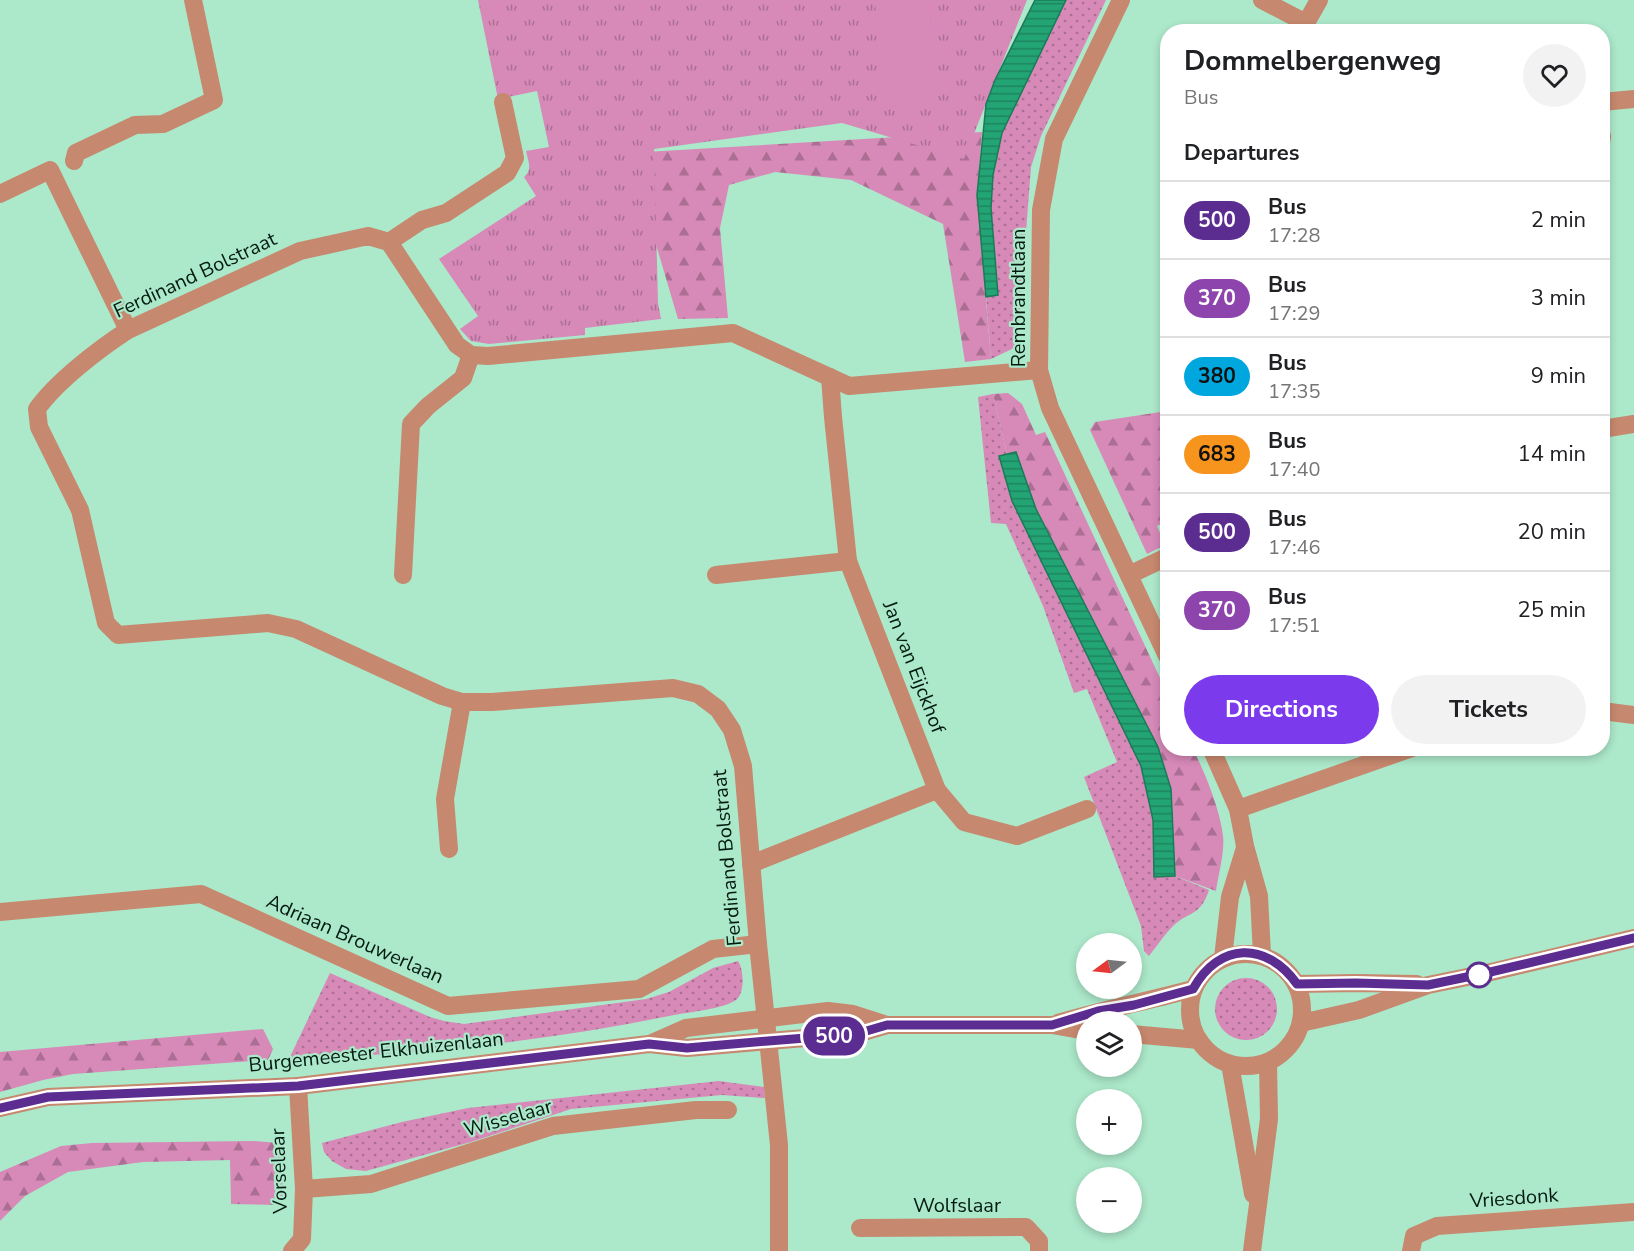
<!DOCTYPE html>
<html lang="en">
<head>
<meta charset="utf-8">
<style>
	:root { --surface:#fff; --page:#f2f2f2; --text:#202124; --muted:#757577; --line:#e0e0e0; --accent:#7c3aed }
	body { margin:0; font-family:"Nunito Sans",sans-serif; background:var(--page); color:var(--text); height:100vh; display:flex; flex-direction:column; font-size:22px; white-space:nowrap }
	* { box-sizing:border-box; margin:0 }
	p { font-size:20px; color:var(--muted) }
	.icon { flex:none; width:33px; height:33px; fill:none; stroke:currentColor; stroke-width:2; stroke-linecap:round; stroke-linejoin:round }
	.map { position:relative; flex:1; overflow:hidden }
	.drawer { position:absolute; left:1160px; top:24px; width:450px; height:732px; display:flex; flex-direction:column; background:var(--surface); border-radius:24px; box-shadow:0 3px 9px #0003 }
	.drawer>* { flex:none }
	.badge { padding:0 12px; border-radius:20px; font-size:21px; line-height:39px }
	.needle { width:39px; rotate:255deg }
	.tools { position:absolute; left:1076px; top:933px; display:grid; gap:12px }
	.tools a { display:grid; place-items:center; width:66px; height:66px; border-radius:50%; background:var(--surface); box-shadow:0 3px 9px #0003; font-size:30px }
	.map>.badge { position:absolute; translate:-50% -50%; box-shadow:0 0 0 3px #fff }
	h2 { padding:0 24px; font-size:22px; line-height:54px }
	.round { display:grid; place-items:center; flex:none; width:63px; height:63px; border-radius:32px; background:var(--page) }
	.headline { display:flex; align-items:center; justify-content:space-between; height:102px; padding:0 24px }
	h1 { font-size:28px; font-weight:700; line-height:45px }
	.button { display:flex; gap:12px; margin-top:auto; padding:12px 24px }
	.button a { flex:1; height:69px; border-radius:36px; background:var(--accent); color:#fff; font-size:24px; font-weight:700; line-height:69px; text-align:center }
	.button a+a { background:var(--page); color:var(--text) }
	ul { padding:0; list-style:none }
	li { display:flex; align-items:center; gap:18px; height:78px; padding:0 24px; border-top:2px solid var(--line) }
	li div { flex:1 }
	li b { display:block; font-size:22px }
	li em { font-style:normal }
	li .badge { min-width:66px; font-weight:700; text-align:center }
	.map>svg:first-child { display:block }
</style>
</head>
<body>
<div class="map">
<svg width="1634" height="1251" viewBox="0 0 1634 1251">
	<defs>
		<pattern id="grass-dots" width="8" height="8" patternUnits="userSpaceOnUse" patternTransform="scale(1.5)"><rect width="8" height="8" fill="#d789b8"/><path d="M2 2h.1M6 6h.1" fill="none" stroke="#ac6f94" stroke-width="1.8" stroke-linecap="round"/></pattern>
		<pattern id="forest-firs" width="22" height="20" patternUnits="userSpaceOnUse" patternTransform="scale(1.5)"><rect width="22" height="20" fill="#d789b8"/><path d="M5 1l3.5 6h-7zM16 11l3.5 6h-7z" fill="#ac6f94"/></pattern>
		<pattern id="park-tufts" width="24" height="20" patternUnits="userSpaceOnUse" patternTransform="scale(1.5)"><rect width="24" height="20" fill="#d789b8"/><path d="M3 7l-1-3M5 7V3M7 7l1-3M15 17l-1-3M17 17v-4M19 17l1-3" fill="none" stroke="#ac6f94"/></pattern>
		<pattern id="water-rules" width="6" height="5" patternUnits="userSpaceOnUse" patternTransform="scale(1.5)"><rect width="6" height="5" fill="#23a475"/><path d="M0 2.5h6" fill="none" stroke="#1c855f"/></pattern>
	</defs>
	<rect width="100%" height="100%" fill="#ace8ca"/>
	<!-- grass -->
	<g fill="url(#grass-dots)">
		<polygon points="1066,0 1106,0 1041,136 1031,167 1018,335 1014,348 991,359 986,297 998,295 991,208 993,175 1002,133"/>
		<path d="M993,394l14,60 -8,2 13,45 129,265 12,54 1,57 21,-1 34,14c-9,27 -19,20 -36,36 -9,9 -16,20 -24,30l-5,-5 -3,-25 -57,-149 33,-15 -30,-73 -13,4 -31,-87 -37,-82 -15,-1 -13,-126z"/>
		<path d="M738,961c6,9 7,32 -2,39 -13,9 -46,12 -62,15 -127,26 -256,40 -385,44l41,-86 100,44 14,4 20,3 182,-25 23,-7 44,-24z"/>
		<circle cx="1246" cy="1009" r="31"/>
		<polygon points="719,1081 764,1087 765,1098 722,1095 571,1109 471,1142 366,1171 346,1169 332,1161 324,1152 322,1143 402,1122 468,1108"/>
	</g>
	<!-- forest -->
	<g fill="url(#forest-firs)">
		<polygon points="982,132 977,195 991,359 965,362 943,224 851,180 775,172 729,185 720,228 728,318 678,319 629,153"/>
		<path d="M1008,393l14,11 14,31 9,-3 122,261v55l26,1c12,24 27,60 30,87 2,15 -5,40 -7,55l-41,-15 -5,-87 -134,-280 -20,-57 -9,2 -14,-60z"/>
		<polygon points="1167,411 1167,521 1157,526 1165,545 1147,554 1090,430 1095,422"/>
		<polygon points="263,1029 273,1049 268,1060 73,1074 43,1080 0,1092 0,1052"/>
		<path d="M253,1141l26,2c6,14 3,45 4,62l-52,-1 -1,-44 -87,2 -75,10 -43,24 -25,25v-49l61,-26 31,-3z"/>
	</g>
	<!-- park -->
	<path fill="url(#park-tufts)" d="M478,0h549l-63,159 -122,-36 -188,26 4,154 3,16 -76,9v7l-96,9 -18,-3 -11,-12 18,-13 -39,-57 97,-63 -12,-19c9,-7 4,-16 2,-26l23,-4 -12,-56 -39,8z"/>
	<!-- pitch -->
	<polygon fill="#d789b8" points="875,0 929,0 936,105 882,110"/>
	<!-- water -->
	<g fill="url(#water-rules)" stroke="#1a7b57" stroke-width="1.5">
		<polygon points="1035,0 1066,0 1002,133 993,175 991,208 998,295 986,297 977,195 986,104 995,80"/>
		<polygon points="1016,452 1036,509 1158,747 1171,789 1175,876 1154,877 1153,820 1141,766 1012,501 999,456"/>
	</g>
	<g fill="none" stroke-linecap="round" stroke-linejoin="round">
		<!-- minor -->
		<g stroke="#c6886e" stroke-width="18">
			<polyline points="1121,0 1054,139 1041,210 1039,370 1050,408 1167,656"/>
			<polyline points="1262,0 1306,23 1319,0"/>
			<polyline points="1602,102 1634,99"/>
			<polyline points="1602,136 1602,138"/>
			<polyline points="74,161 76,153 135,125 163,124 214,100 193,0"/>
			<polyline points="0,194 50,170 128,330"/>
			<polyline points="389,242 422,220 446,213 507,173 515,158 503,102"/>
			<polyline points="830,377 833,417 848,561"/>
			<polyline points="1602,429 1634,424"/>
			<polyline points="403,575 411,424 428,406 463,378 471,355"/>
			<polyline points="716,575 848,561 937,790 964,822 1017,836 1087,809"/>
			<polyline points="1129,575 1167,557"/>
			<polyline points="1602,711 1634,715"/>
			<polyline points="1211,748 1238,809 1245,846 1259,896 1262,955"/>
			<polyline points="1238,809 1412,748"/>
			<polyline points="449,849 445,799 462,702"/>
			<polyline points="751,864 937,790"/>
			<polyline points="0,912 201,894 448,1006 639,989 713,949 758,944"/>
			<circle cx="1246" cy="1010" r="56"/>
			<polyline points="1223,958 1230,897 1245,848"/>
			<polyline points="1297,984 1356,983 1417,984"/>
			<path d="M1058,1023c44,-13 90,-22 135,-34"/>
			<polyline points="1301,1023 1359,1010 1428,985 1487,973 1634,938"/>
			<polyline points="1131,1034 1199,1040"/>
			<polyline points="652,1043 686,1028 828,1011 853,1014 887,1025"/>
			<polyline points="1230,1064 1253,1194"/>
			<polyline points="0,1108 48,1097 298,1086 649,1044 687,1048 768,1041 856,1034 887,1025 1052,1025 1086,1031"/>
			<polyline points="304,1189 371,1184 553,1126 696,1110 728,1110"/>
			<polyline points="860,1228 1026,1227 1039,1241 1039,1251"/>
			<polyline points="292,1251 302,1239 304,1189 298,1086"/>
			<path d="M779,1251v-106l-21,-201 -15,-178 -11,-36 -14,-21 -20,-15 -25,-6 -181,14h-30l-20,-6 -146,-67 -28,-6 -150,12 -12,-12 -26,-113 -41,-83 -2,-18c20,-28 62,-60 91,-79l172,-79 68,-15 21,6 68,103 14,10 17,1 245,-23 116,53 190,-16"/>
			<polyline points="1252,1251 1269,1119 1268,1062"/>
			<polyline points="1411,1251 1414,1236 1437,1226 1634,1212"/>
		</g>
	</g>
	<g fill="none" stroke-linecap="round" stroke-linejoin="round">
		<!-- line casing -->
		<g stroke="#fff" stroke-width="14">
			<path id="line" d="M0,1108l48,-11 250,-11 351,-42 38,4 81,-7 88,-7 31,-9h165l46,-14 36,-6 59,-16c26,-47 73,-48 104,-5l59,-1 72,2 58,-12 148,-35"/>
		</g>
		<!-- line -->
		<use href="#line" stroke="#5c2d91" stroke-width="9"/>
	</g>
	<!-- markers -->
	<circle fill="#fff" stroke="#5c2d91" stroke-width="3" cx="1479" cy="975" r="12"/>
	<g text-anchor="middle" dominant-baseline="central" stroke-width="4.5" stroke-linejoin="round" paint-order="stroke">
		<!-- street labels -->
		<g font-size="20" fill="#041b11" stroke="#ace8ca">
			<text transform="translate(195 275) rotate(-25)">Ferdinand Bolstraat</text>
			<text transform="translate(1018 298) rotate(-90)">Rembrandtlaan</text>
			<text transform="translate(914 667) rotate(69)">Jan van Eijckhof</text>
			<text transform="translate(727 858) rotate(-95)">Ferdinand Bolstraat</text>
			<text transform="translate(355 939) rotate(24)">Adriaan Brouwerlaan</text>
			<text transform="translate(376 1052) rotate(-6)">Burgemeester Elkhuizenlaan</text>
			<text transform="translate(508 1118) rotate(-16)">Wisselaar</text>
			<text transform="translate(279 1171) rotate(-92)">Vorselaar</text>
			<text transform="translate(1514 1198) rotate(-4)">Vriesdonk</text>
			<text x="957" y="1205">Wolfslaar</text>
		</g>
	</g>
</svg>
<div class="tools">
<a><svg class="needle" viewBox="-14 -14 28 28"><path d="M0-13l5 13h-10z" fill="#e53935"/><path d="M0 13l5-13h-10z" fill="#757577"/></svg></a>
<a><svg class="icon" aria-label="layers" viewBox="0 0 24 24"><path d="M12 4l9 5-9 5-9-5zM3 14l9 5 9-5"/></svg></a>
<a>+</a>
<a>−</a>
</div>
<b class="badge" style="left:834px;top:1036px;background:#5c2d91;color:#fff">500</b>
<section class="drawer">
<div class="headline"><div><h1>Dommelbergenweg</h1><p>Bus</p></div><a class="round"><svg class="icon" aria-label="heart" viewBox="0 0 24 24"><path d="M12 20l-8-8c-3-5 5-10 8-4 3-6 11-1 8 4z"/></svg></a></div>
<h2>Departures</h2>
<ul>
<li><span class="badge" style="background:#5c2d91;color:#fff">500</span><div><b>Bus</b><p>17:28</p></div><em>2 min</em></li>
<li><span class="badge" style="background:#8e44ad;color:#fff">370</span><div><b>Bus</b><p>17:29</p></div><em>3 min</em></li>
<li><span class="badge" style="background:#00a6de;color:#111">380</span><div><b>Bus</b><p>17:35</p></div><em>9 min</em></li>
<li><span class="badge" style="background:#f7941d;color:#111">683</span><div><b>Bus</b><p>17:40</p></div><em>14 min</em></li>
<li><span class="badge" style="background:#5c2d91;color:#fff">500</span><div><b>Bus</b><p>17:46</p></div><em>20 min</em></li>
<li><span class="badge" style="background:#8e44ad;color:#fff">370</span><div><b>Bus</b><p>17:51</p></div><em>25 min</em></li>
</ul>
<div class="button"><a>Directions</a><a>Tickets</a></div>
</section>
</div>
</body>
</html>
